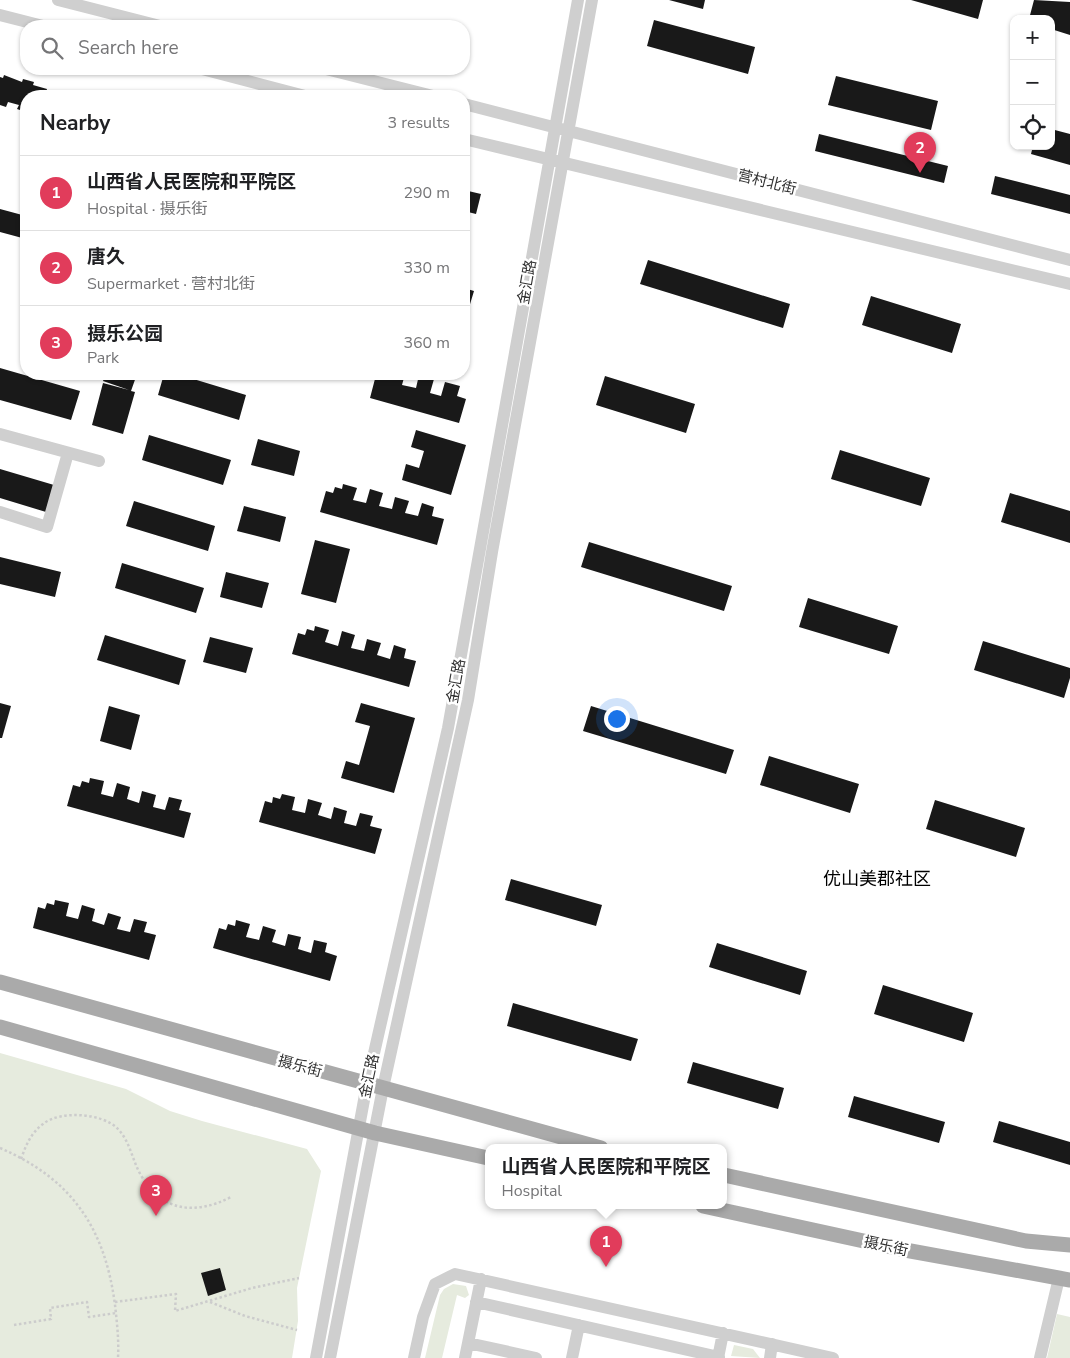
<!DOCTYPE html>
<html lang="en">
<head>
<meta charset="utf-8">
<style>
	:root { --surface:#fff; --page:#f2f2f2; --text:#202124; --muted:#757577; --line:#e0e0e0; --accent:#e13c5b }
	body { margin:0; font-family:"Nunito Sans","Noto Sans SC",sans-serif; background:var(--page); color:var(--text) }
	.controls { position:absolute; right:15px; top:15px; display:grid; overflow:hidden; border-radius:10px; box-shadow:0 1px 4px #0004 }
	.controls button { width:45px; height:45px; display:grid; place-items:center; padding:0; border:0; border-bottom:1px solid var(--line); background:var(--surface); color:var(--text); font:25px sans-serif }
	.you { position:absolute; left:616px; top:718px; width:18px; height:18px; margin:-12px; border:4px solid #fff; border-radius:50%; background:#1a73e8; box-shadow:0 0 0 8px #1a73e833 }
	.badge { display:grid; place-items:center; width:32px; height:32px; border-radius:50%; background:var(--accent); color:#fff; font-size:16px; font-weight:700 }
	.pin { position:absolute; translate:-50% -41px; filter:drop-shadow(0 1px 2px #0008) }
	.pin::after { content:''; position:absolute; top:26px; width:18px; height:15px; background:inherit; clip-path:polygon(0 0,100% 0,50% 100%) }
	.popup { position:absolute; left:485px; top:1144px; width:242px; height:65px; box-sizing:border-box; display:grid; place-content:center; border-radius:10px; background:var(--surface); filter:drop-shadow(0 1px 4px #0005); font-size:16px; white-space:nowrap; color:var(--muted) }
	.popup b { font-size:19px; color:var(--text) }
	.popup::after { content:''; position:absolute; left:50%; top:100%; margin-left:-10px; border:10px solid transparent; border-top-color:var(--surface) }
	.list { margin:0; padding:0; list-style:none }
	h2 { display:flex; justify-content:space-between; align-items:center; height:65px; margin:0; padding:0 20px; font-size:21px }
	h2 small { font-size:16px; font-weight:400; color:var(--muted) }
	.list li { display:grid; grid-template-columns:32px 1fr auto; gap:15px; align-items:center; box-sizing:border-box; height:75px; padding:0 20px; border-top:1px solid var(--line) }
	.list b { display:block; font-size:19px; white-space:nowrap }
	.list p { margin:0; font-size:16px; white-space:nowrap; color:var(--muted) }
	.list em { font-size:16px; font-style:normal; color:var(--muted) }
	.icon { flex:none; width:28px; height:28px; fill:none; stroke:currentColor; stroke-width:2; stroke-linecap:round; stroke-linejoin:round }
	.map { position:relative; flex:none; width:1070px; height:1358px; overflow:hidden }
	.search { position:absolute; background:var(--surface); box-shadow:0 1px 4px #0004; left:20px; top:20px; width:450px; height:55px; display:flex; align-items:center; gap:12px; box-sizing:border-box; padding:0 18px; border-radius:20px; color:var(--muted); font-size:19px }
	.panel { position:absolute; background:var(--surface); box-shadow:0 1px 4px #0004; left:20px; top:90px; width:450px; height:290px; border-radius:20px }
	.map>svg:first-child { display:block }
	.green { fill:#e6ebde }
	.building { fill:#191919 }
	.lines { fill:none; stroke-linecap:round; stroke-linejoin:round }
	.path { stroke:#ccc; stroke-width:2.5; stroke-dasharray:2.5 2.5; stroke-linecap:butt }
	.minor { stroke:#cfcfcf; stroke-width:12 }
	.major { stroke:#aaa; stroke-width:15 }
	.labels { text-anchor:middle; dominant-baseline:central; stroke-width:5; stroke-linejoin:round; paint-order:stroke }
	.street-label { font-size:15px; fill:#323232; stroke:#fff }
	.quarter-label { font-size:18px; fill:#000; stroke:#fff }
</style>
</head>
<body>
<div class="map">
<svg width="1070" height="1358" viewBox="0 0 1070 1358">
	<rect width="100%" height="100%" fill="#fff"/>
	<path class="green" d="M0,1053l126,36 44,22 32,10 105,28 14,22 -24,117 1,33 -6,37h-292z
		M453,1284l13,2 3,9 -4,3 -8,-3 -15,63h-17l15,-63 4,-6z
		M1057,1314l13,3v41h-23z
		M734,1345l19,4 7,9 -29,-2z"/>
	<path class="building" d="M669,0h36l-2,9z
		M911,0h72l-5,19z
		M1034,0l36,2v33l-19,-6v-10h-22z
		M654,20l101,27 -7,27 -101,-28z
		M4,75l18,7 1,-3 11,3 -1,3 14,4 -2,7h-19v16l-9,-3 2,-4 -11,-3 -2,5 -6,-2v-28l3,1z
		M836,76l102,25 -7,29 -103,-25z
		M1051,129l19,5v31l-39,-11 2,-8h18z
		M819,134l129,32 -4,17 -129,-32z
		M995,176l75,19v19l-79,-20z
		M464,190l17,4 -5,20 -12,-3z
		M0,209l26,7v23l-26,-7z
		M648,260l142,44 -7,24 -143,-44z
		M464,288l10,3 -10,33z
		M871,296l90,28 -9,29 -90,-28z
		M0,368l80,23 -9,29 -71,-20z
		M106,374h31l-6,17 4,1 -12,42 -31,-9 11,-42 26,7 -26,-9z
		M164,374h13l69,21 -7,25 -81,-25z
		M383,374h22l-3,11 14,3 3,-13 15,4 -4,14 11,3 4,-14 15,4 -3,10 9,3 -7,24 -89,-25 6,-23 6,1z
		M605,376l90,28 -9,29 -90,-28z
		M416,430l50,15 -15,50 -49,-15 4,-16 13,4 5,-17 -13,-4z
		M149,435l82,25 -8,25 -81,-25z
		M258,439l42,12 -6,25 -43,-11z
		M840,450l90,28 -9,28 -90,-27z
		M0,469l54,16 -8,27 -46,-14z
		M343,484l14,4 -4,12 13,3 4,-14 13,4 -4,13 13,3 3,-12 14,4 -4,12 13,3 4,-13 12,4 -2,9 12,3 -7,26 -117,-33 6,-21 7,2 2,-6 7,2z
		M1010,493l60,18v32l-69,-21z
		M134,501l81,25 -7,25 -82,-25z
		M244,506l42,11 -6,25 -43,-11z
		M315,540l35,9 -14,54 -35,-9z
		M589,542l143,44 -8,25 -143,-44z
		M0,557l61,15 -6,25 -55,-13z
		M122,563l82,25 -8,25 -81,-25z
		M226,572l43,11 -7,25 -42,-11z
		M808,598l90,28 -9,28 -90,-27z
		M315,626l14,4 -4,12 13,4 4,-15 13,4 -4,13 13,3 3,-12 14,4 -4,12 13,4 4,-14 12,4 -2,9 12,3 -7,26 -117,-33 6,-21 7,2 2,-6 7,2z
		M105,635l81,25 -7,25 -82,-25z
		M210,637l43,11 -7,25 -43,-11z
		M983,641l87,27v10l-6,20 -90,-28z
		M0,703l11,3 -9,32h-2z
		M361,703l54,15 -21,75 -53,-15 5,-17 13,4 11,-39 -15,-4z
		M109,706l31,9 -9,35 -31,-9z
		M591,706l143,44 -8,24 -143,-43z
		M769,756l90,28 -9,29 -90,-28z
		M90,778l14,3 -3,13 12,3 4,-14 13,4 -3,12 12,4 3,-12 14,4 -3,12 12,3 4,-13 13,3 -3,10 12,3 -7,25 -117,-32 6,-21 7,2 2,-6 7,2z
		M282,794l13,3 -3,13 13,3 3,-14 14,4 -4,12 13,4 3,-12 13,4 -3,12 12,3 4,-13 13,3 -3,10 12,3 -7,25 -116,-32 6,-21 7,2 1,-6 7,2z
		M935,800l90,28 -9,29 -90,-28z
		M511,879l91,26 -6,21 -91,-26z
		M55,900l14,3 -3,13 12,3 4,-14 13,4 -3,12 12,4 4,-12 13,4 -4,12 13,3 4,-13 13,3 -3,10 12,3 -7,25 -116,-32 5,-21 7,2 2,-6 7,2z
		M236,920l14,4 -4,13 13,3 4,-14 13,4 -4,12 13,4 3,-12 13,3 -3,12 13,4 3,-13 13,3 -2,9 12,4 -7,25 -117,-33 6,-20 7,2 2,-6 7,2z
		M717,943l90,28 -7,24 -91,-28z
		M883,985l90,28 -9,29 -90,-28z
		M513,1003l125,36 -7,22 -124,-35z
		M693,1062l91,26 -6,21 -91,-26z
		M854,1096l91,26 -6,21 -91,-26z
		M999,1121l71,21v23l-77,-23z
		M220,1268l6,22 -18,6 -7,-23z"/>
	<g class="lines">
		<path class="path" d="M0,1148c72,31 105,80 115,157 2,18 4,35 3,53
			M21,1159c5,-14 10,-26 22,-35 17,-14 60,-11 75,5 13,14 14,32 24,48 21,35 54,38 89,20
			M115,1302l61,-8 -1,17 77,-23 47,-10
			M210,1302l35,14 52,14
			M14,1325l37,-6 -1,-11 37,-6 2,15 27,-4"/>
		<path class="minor" d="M58,0l102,26
			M0,15l43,11
			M202,69l103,27
			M326,69l107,27
			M464,104l606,156
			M464,139l606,145
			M0,434l99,27
			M0,512l47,15 21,-74
			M476,1302l243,55
			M468,1343l68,15
			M316,1358l51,-274 81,-356 130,-728
			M330,1358l53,-270 85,-388 24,-148 100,-552
			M414,1358l9,-41 12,-33 20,-10 378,84
			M465,1358l16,-79
			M572,1358l7,-33
			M718,1358l5,-25
			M770,1358l2,-14
			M1040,1358l19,-80"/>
		<path class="major" d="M0,982l601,166
			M0,1027l375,106 113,25
			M724,1175l302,66 44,4
			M703,1206l202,44 165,30"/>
	</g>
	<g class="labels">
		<g class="street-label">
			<text transform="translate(767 182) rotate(14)">营村北街</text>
			<text transform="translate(527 282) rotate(-80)">金汇路</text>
			<text transform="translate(456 681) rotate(-80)">金汇路</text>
			<text transform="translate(300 1066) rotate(15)">摄乐街</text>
			<text transform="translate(369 1076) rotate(-78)">金汇路</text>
			<text transform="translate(886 1246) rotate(12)">摄乐街</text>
		</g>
		<g class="quarter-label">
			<text x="877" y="879">优山美郡社区</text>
		</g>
	</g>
</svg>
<div class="controls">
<button>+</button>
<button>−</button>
<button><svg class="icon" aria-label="locate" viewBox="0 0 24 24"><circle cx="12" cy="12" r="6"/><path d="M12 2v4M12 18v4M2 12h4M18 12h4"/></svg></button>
</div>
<div class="you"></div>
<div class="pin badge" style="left:606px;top:1267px">1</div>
<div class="popup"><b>山西省人民医院和平院区</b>Hospital</div>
<div class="pin badge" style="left:920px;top:173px">2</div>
<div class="pin badge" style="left:156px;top:1216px">3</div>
<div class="search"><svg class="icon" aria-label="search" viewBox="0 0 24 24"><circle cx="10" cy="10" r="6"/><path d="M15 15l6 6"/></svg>Search here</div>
<section class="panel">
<h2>Nearby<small>3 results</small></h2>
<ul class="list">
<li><span class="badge">1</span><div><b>山西省人民医院和平院区</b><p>Hospital · 摄乐街</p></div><em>290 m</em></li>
<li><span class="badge">2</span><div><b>唐久</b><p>Supermarket · 营村北街</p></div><em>330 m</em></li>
<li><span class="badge">3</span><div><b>摄乐公园</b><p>Park</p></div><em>360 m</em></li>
</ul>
</section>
</div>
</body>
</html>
